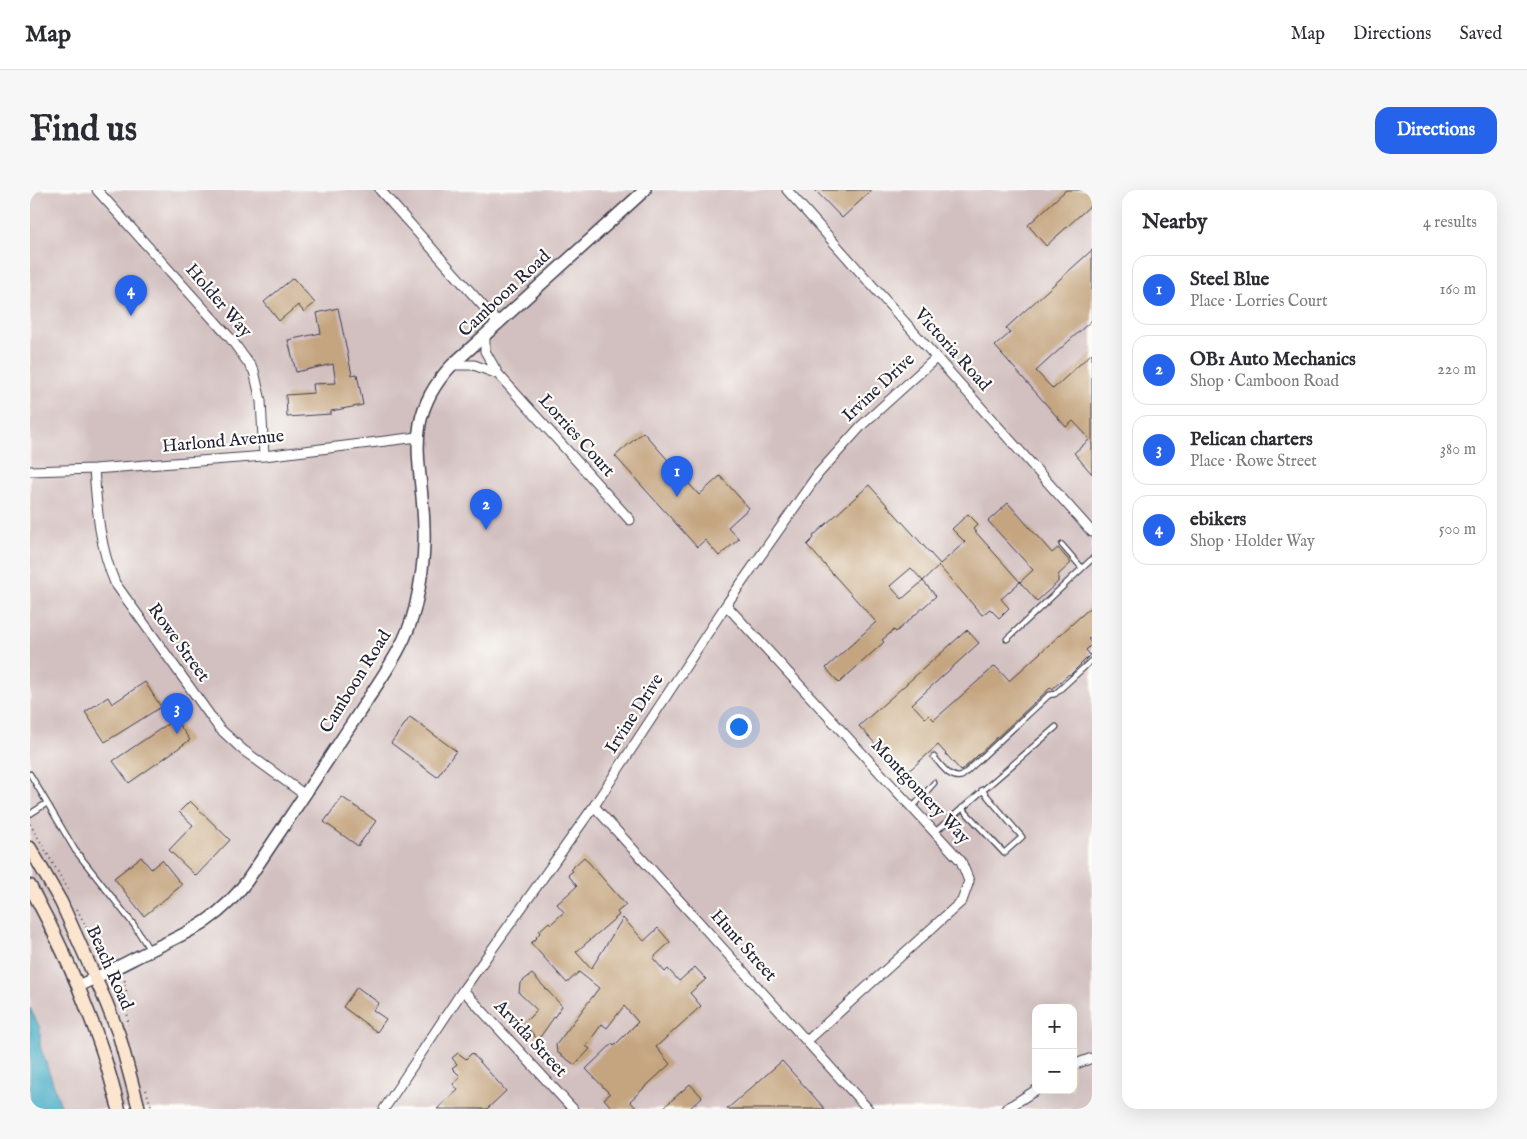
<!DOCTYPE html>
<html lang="en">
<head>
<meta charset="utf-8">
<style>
	:root { --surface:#fff; --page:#f7f7f7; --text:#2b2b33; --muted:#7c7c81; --line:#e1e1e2; --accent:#2563eb }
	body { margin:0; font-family:"IM FELL English",serif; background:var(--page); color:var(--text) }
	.controls { position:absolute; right:15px; bottom:15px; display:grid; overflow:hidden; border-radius:10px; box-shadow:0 5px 20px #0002 }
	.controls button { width:45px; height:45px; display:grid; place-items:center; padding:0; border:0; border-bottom:1px solid var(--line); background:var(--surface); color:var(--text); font:25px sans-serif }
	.you { position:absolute; left:708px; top:536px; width:18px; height:18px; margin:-12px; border:4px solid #fff; border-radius:50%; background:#1a73e8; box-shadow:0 0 0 8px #1a73e833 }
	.badge { display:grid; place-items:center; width:32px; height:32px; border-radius:50%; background:var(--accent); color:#fff; font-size:16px; font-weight:700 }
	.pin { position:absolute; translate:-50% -41px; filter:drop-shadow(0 1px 2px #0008) }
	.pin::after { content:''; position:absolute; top:26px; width:18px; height:15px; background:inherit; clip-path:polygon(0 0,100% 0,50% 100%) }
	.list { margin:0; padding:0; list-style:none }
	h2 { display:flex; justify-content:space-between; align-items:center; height:65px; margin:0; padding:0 20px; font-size:21px }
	h2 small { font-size:16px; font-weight:400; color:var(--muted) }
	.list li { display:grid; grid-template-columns:32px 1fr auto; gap:15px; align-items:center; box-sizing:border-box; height:70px; margin:0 10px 10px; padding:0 10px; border:1px solid var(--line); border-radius:15px }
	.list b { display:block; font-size:19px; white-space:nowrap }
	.list p { margin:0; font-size:16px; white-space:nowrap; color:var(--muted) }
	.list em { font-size:16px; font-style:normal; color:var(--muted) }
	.map { position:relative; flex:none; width:1062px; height:919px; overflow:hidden; border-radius:15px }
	header { display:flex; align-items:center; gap:30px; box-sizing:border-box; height:70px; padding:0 25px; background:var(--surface); border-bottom:1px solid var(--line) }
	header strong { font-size:24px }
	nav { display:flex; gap:28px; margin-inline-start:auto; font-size:18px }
	.intro { display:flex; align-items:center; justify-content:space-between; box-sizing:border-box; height:120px; padding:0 30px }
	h1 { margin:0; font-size:35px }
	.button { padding:12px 22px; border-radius:15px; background:var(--accent); color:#fff; font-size:18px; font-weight:700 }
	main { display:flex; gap:30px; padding:0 30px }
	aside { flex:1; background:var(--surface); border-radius:15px; box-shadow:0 5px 20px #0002 }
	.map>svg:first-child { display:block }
	.industrial { fill:#d2bfc0; fill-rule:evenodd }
	.water { fill:#48adc7; stroke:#356881 }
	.building { fill:#c4a580; fill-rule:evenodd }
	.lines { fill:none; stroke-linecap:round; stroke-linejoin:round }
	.service-casing { stroke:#403e4e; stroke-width:7 }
	.minor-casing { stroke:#403e4e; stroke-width:11 }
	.tertiary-casing { stroke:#403e4e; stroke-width:14 }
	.secondary-casing { stroke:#403e4e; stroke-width:15 }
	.path { stroke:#403e4e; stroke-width:2; stroke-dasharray:1 4; stroke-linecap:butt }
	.service { stroke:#fff; stroke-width:4.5 }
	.minor { stroke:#fff; stroke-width:9 }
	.tertiary { stroke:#fff; stroke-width:11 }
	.secondary { stroke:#fce5cf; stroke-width:12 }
	.labels { text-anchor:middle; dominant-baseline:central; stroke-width:4.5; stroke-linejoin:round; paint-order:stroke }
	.street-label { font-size:18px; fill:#22223b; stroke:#fdfcf7 }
</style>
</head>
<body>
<header>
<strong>Map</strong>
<nav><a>Map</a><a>Directions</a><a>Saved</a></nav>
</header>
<div class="intro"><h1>Find us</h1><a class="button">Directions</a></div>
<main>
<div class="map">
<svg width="1062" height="919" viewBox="0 0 1062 919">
	<rect width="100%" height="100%" fill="#fdfcf7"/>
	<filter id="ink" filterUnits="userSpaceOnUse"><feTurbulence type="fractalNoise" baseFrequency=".02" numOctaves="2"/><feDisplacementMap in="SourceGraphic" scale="10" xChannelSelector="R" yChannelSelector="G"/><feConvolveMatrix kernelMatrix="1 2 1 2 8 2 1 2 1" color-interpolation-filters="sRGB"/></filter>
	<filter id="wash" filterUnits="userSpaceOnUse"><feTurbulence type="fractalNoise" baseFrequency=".0096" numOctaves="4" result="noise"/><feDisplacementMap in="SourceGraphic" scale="20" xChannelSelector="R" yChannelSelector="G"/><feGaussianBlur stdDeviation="1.12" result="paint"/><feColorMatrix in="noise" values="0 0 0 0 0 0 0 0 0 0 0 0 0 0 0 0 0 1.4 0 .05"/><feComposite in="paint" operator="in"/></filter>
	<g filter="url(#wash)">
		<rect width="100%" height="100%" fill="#e7e0ba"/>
		<path class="industrial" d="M0,0h1062v919h-1062zM1006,818h37v82h-37z"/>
		<path class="water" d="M0,818l10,20v18l22,63h-32z"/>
		<g id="blocks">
			<path class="building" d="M785,0h57l-30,28z
				M1036,0h26v14l-46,42 -18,-21z
				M1062,60v70l-56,51 17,18 39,-36v121l-18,-21 16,-14 -17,-18 -7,6 -71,-81 15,-13 -4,-5z
				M263,88l22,25 -11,9 -6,-7 -19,16 -15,-19z
				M308,118l14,67 5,-1 6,31 -32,6v3l-44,3 -1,-22 28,-2 -1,-9 23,-1 -3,-19 -37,8 -8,-32 33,-7 -4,-20z
				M613,242l56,63 21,-19 29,32 -21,19 11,12 -20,17 -14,-16 -8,7 -82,-91z
				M839,295l71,79 25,-22 -13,-13 16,-15 10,10 -5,5 47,53 -19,17 8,9 -10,10 -9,-9 -8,6 -43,-49 -16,15 13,15 -40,36 -2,-2 -12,10 2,2 -45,41 -13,-15 50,-46 -69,-77 7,-7 -1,-2zM881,378l12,13 -21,18 -12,-13z
				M978,313l44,50 6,-5 13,15 -13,12v7l-21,19 -17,-19 13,-12 -45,-49z
				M1062,416v30l-4,3 4,5 -6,6 4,5 -20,20 -1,-1 -17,15 -1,-2 -90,84 -23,-26 -34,30 -45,-49 108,-96 12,13 -67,61 13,14 4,-3 5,5 61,-54 14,15z
				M115,492l16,25 -56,35 -20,-30 23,-15 4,7z
				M380,527l46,34 -19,26 -46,-34z
				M145,529l15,21 -61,43 -16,-22z
				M312,607l34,24 -18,25 -34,-24z
				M160,611l40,39 -34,36 -27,-26 24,-25 -14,-13z
				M111,667l10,12 11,-9 20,25 -38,31 -30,-38z
				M554,667l42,48 -9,7 2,3 -43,37 15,17 32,-51 21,23 14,-13 12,14 -17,16 12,14 3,-3 11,12 16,-14 11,12 -16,14 11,13 -45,41 14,17 -40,37 7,8h-24l-9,-10 6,-5 -24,-25 26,-25 2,2 24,-24 -14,-16 -17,22 -5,-4 -16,22 4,3 -15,16 -18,-13 -1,-7 43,-57 -20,-16 -12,11 -36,-40 6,-5 -1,-1 4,-4 -1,-2 10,-9 2,2 13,-12 -7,-8 20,-18 -9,-11 5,-4 -2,-2z
				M502,784l30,32 -24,34 -14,-17 13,-13 -18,-17 1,-10z
				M327,797l22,16 -6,7 13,9 -9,13 -34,-25z
				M428,863l8,6 6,-6 34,38 -19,18h-50l21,-19 -5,-6 8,-7 -9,-9 5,-4 -5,-6z
				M752,871l43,48h-98z
				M660,894l12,13 -13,12h-27z"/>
		</g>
	</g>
	<g filter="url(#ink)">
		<use href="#blocks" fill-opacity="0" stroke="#403e4e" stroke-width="1"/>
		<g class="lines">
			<g class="service-casing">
				<path id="service" d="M1032,355l20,23
					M977,449l85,-80
					M904,567c7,8 16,23 28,19l87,-81 6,-1 37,-34
					M0,584l45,76 59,75 15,24
					M882,618l22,-25
					M932,618l42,45 18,-16 -40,-47
					M0,624l17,-11
					M905,642l121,-105"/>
			</g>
			<g class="minor-casing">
				<path id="minor" d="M67,0l134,149 23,32 7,30 3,55
					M350,0l119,134
					M757,0l305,342
					M455,147v14l13,23 132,146
					M422,175h22l24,9
					M64,279c3,40 5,76 21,114l104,145 24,22 62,45
					M0,281l64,-2 170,-13 154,-19
					M696,415l235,256 8,20 -7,20 -155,140
					M564,616l274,303
					M433,800l110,119
					M1043,875l19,-7
					M354,919l79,-119 131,-184 132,-201 92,-131 44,-49 74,-67
					M976,919l30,-19"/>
			</g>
			<g class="tertiary-casing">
				<path id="tertiary" d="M48,796c25,-11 49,-24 73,-36 42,-20 68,-31 96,-69 38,-57 76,-113 113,-170 21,-33 46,-65 55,-103 6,-25 10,-53 9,-79 -1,-66 -24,-109 28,-164l193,-175"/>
			</g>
			<g class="secondary-casing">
				<path id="secondary" d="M0,658l31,54 45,100 13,33 20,74
					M0,696c28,52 52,105 71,161 7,20 12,41 18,62"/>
			</g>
			<path class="path" d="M0,634l40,69
				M47,719l17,34 15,16
				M92,786l4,7 2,42
				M116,900l6,19"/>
			<use href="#service" class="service"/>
			<use href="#minor" class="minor"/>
			<use href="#tertiary" class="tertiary"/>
			<use href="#secondary" class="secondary"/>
		</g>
	</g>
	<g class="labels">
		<g class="street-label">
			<text transform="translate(475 104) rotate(-43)">Camboon Road</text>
			<text transform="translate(188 111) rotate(49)">Holder Way</text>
			<text transform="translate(922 160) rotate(48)">Victoria Road</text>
			<text transform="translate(849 198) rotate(-43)">Irvine Drive</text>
			<text transform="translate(546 246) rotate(48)">Lorries Court</text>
			<text transform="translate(193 252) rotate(-5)">Harlond Avenue</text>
			<text transform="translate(148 453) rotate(54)">Rowe Street</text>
			<text transform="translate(326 492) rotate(-58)">Camboon Road</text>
			<text transform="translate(605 524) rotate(-57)">Irvine Drive</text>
			<text transform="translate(890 602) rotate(47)">Montgomery Way</text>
			<text transform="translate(713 756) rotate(48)">Hunt Street</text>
			<text transform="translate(79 778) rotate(66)">Beach Road</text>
			<text transform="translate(500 849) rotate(47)">Arvida Street</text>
		</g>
	</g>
</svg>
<div class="controls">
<button>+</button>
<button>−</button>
</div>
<div class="you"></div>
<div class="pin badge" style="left:647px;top:307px">1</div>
<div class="pin badge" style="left:456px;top:340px">2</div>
<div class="pin badge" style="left:147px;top:544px">3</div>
<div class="pin badge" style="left:101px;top:126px">4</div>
</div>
<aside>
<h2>Nearby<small>4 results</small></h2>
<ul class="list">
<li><span class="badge">1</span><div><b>Steel Blue</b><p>Place · Lorries Court</p></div><em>160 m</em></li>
<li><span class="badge">2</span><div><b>OB1 Auto Mechanics</b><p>Shop · Camboon Road</p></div><em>220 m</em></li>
<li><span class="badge">3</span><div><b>Pelican charters</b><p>Place · Rowe Street</p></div><em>380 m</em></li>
<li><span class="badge">4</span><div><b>ebikers</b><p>Shop · Holder Way</p></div><em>500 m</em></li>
</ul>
</aside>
</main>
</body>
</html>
